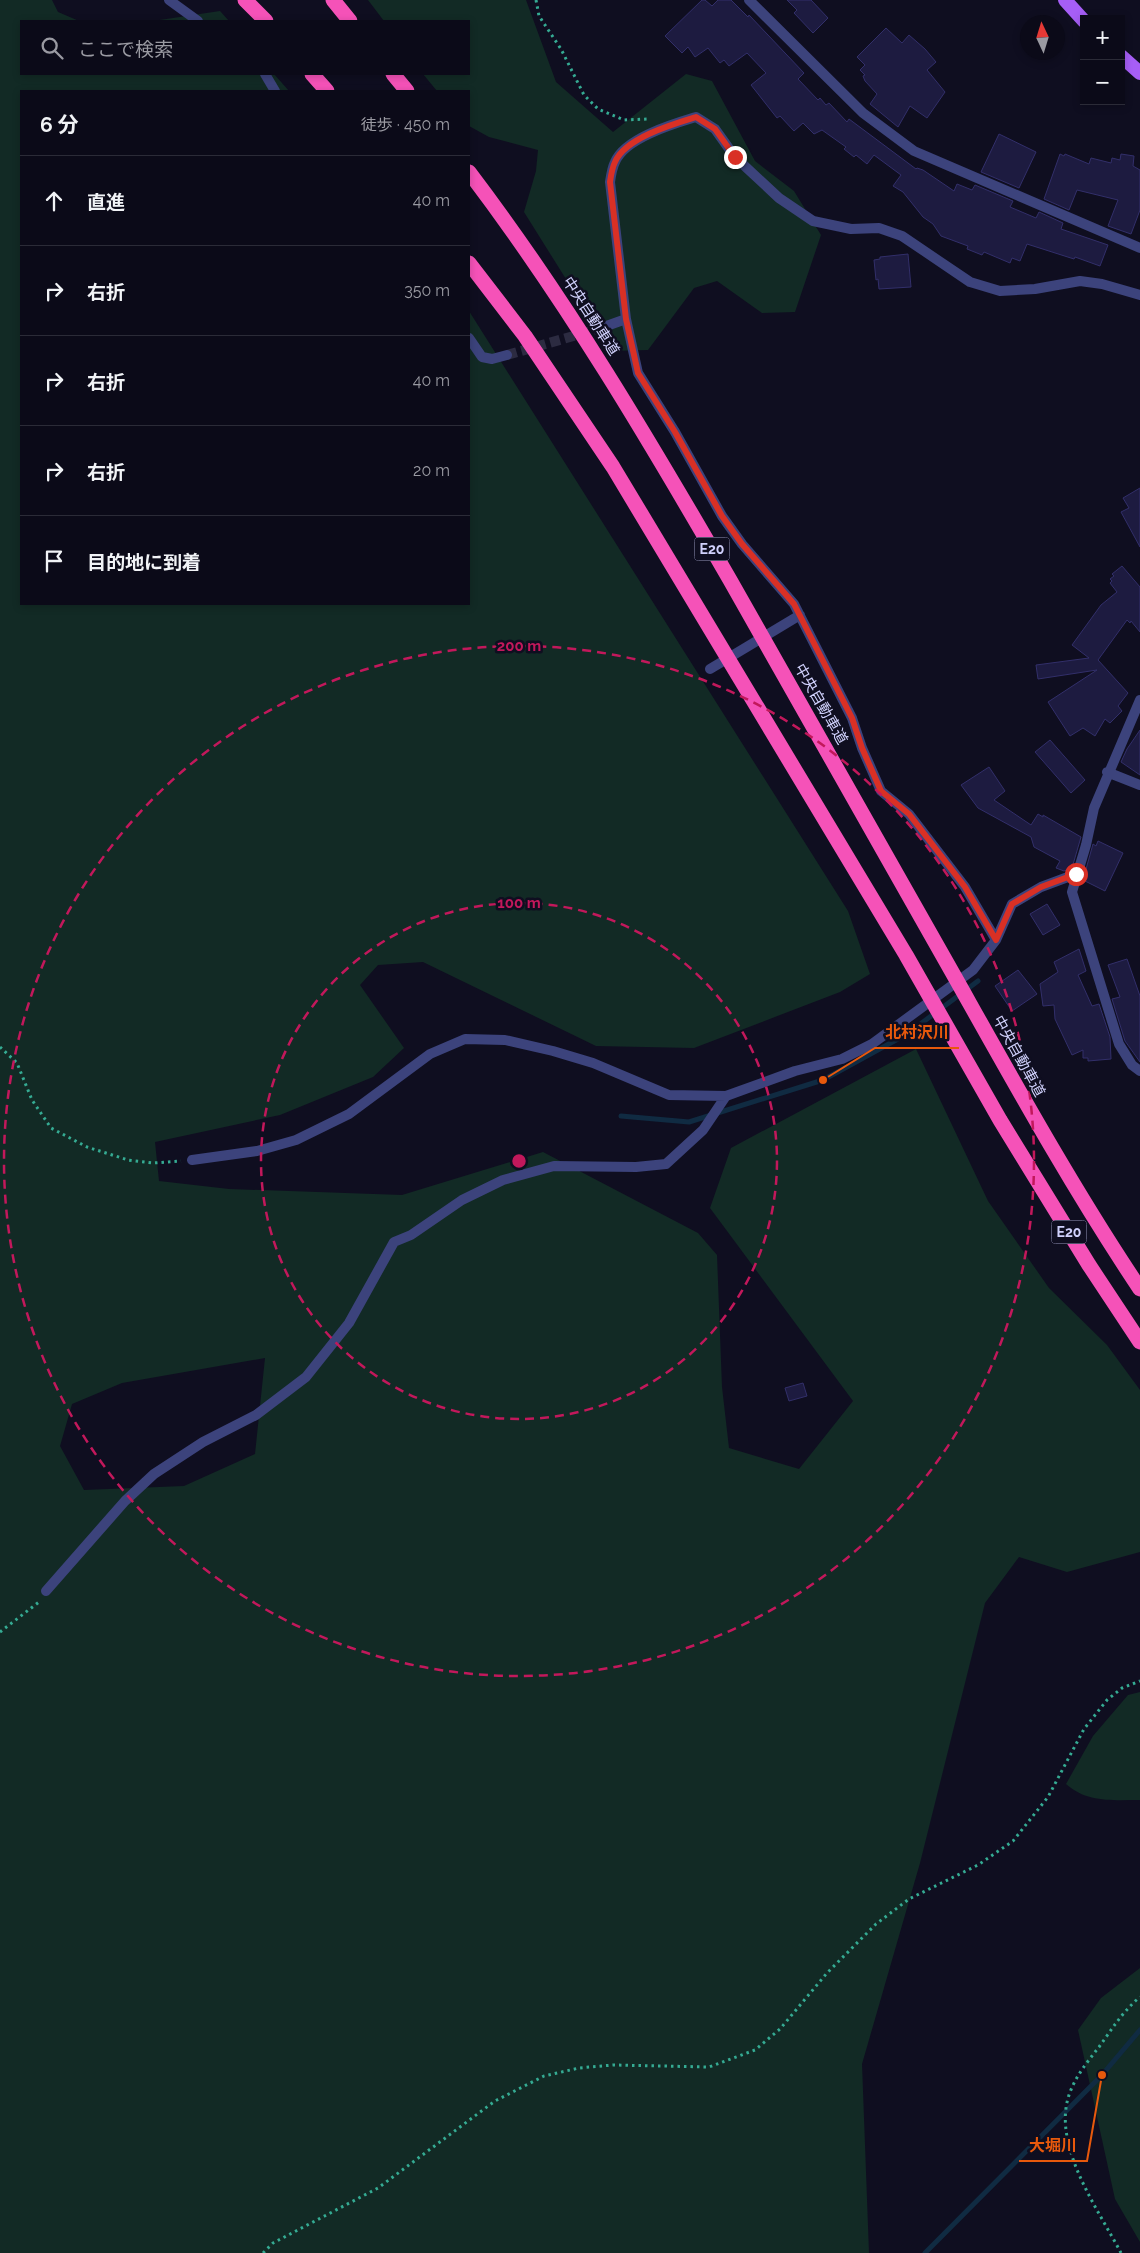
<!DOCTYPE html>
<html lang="ja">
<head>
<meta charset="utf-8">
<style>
	:root { --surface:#0b0a18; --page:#141321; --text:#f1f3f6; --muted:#9a9aa2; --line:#2b2b37 }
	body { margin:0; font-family:Raleway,"Noto Sans JP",sans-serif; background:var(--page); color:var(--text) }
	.controls { position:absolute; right:15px; top:15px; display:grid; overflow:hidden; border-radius:0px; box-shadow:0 2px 8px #0003 }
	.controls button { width:45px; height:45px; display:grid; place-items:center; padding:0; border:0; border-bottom:1px solid var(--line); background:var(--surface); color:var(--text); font:25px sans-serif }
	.compass { position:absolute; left:1020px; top:15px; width:45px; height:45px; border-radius:50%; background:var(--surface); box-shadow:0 2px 8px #0003; rotate:356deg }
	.stop { position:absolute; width:15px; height:15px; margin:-11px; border:4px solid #d93025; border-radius:50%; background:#fff }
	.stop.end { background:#d93025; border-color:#fff; box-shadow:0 1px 5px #0008 }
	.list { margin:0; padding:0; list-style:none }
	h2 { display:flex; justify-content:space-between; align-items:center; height:65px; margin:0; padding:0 20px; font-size:21px }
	h2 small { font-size:16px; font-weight:400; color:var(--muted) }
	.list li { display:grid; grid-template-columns:32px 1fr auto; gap:15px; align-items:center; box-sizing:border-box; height:90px; padding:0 20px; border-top:1px solid var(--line) }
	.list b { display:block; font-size:19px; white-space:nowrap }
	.list em { font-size:16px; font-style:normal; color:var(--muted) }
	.icon { flex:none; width:28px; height:28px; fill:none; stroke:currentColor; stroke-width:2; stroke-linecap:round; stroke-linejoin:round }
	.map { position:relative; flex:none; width:1140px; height:2253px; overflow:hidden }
	.search { position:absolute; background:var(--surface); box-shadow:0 2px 8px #0003; left:20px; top:20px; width:450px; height:55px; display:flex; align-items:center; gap:12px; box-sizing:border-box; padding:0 18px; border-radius:0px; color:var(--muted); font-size:19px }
	.panel { position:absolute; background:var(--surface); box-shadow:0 2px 8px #0003; left:20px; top:90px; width:450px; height:515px; border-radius:0px }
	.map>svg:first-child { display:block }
	.green { fill:#122a25; fill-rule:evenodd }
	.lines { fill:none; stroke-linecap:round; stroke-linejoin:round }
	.stream { stroke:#102b42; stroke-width:5 }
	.building { fill:#1d1b40; stroke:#322f6a }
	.minor-tunnel { stroke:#2c2b41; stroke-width:10; stroke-dasharray:10 5; stroke-linecap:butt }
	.path { stroke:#35ab93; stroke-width:3; stroke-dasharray:2.5 4; stroke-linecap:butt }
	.minor { stroke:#3c437c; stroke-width:10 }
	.tertiary { stroke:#3c437c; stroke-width:10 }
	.primary { stroke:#a65ef6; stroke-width:14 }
	.motorway { stroke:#f552b8; stroke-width:15 }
	.route { stroke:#d93025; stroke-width:6 }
	.ring { fill:none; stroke:#c2185b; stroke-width:2.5; stroke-dasharray:9 6 }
	.labels { text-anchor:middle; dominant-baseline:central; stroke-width:5; stroke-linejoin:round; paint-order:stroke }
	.shield { fill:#0f0e20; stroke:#9696ba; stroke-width:1 }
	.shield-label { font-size:14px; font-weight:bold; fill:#d0d1fc }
	.street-label { font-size:15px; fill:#d0d1fc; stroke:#0f0e20 }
	.centre { fill:#c2185b; stroke:#0f0e20; stroke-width:2.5 }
	.ring-label { font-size:15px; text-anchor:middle; font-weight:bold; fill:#c2185b; stroke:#0f0e20; stroke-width:5; stroke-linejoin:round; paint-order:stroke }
	.leader { fill:none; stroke:#e8590c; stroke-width:2 }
	.callout-dot { fill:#e8590c; stroke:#0f0e20; stroke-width:2 }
	.callout-label { font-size:16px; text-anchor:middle; font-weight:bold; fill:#e8590c; stroke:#0f0e20; stroke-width:5; stroke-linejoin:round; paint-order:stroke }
</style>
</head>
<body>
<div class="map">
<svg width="1140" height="2253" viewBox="0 0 1140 2253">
	<rect width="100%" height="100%" fill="#0f0e20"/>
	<path class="green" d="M0,0h52l6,12 21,9h-58v53h253l15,17h-268v513h448v-293l379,600 22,63 -30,18 -146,56 -98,-2 -173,-84 -45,3 -18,20 44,63 -31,29 -93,38 -125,27 4,39 70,8 173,6 141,-43 155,81 19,22 5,132 7,61 70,21 54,-68 -143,-193 21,-60 185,-99 72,152 61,87 58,57 33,45v162l-73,20 -48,-15 -34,46 -65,260 -58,201 7,189h-869zM265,1358l-10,96 -71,32 -100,4 -24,-44 12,-42 50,-21z
		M368,0h158l30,82 57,50 73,-58 26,7 43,80 39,30 27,44 -26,77 -33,1 -45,-32 -23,7 -46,62 -37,1 -87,-139 12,-41 2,-21 -49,-13 -20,-11v-35h-32l-14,-17h46v-53h-85z
		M220,11l9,10h-76z
		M1140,1692v108c-27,0 -53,3 -74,-16l27,-48 35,-41z
		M1140,1968v274l-25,-43 -37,-169 23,-32z"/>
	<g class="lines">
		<path class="stream" d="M621,1116l68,6 134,-42 84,-46 71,-53
			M925,2253l177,-178 38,-45"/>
	</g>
	<path class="building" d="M702,0h3l7,6 6,-6h13l17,17 1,-2 55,58 -6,6 20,21 2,-2 6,7 3,-2 18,19 2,-3 67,50 1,-1 6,2 31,21 3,-7 15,6 3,-5 38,16 -3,6 26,11 3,-6 24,11 -2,6 47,16 -8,21 -25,-9 -1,2 -47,-15 -7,17 -8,-3 -2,5 -26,-11 -2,3 -15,-6 1,-3 -27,-10 -8,-12 -10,-7 -20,-25 -10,-6 8,-11 -27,-20 -7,9 -11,-9 -2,2 -10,-8 2,-2 -24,-17 -8,4 -11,-11 -9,8 -14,-15 -3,2 -26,-33 15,-12 -19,-20 -18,13 -5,-6 -4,3 -12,-15 -13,9 -7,-10 -6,6 -17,-17z
		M787,0h24l17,18 -15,15 -19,-20 3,-3z
		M886,28l16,15 7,-8 16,14 11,13 -9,8 18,22 -18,26 -17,-12 -12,21 -28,-23 7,-10 -12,-13 -2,-5 2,-1 -5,-5 5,-5 -8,-8z
		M999,134l37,18 -17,36 -38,-16z
		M1060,154l4,2 1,-2 24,10 2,-6 20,5 1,-5 8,2 1,-6 13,2 -1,10 7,4v40l-9,24 -23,-8 10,-26 -41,-10 -8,20 -25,-11z
		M908,254l3,33 -32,2 -1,-10 -2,1 -2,-20 6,-1v-2z
		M1140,488v59l-19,-35 8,-4 -6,-10z
		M1122,566l18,21v45l-9,-11 -1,2 -3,-3 -29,40 30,33 -10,13 4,5 -12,12 -5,-4 -10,17 -12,-8 -13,8 -22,-34 49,-32 -59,9 -2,-14 53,-7 -17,-13 29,-40 16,-13 -7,-9 2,-2 -2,-2 4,-3 -2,-2z
		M1140,730v45l-19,-13 6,-13z
		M1050,740l35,40 -14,13 -36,-41z
		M989,767l16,24 -11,9 37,25 7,-11 5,3v-2l38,22 -9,31 -8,3 -8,-3 4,-7 -26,-14 -3,-10 -53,-29 -17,-23z
		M1098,841l25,12 -18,38 -22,-11 10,-36 3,2z
		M1047,904l13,21 -17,10 -13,-21z
		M1079,949l7,22 -8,4 14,31 7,-2 11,33 1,22 -23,2v-3h-5v-8l-11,5 -17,-36 -1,-14 -11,1 -3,-22 18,-12 -4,-10z
		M1127,959l13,37v66l-15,-21 -13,-42 8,-2 -12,-32z
		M1018,970l19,24 -25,17 -17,-25z
		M803,1383l4,13 -18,5 -4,-13z"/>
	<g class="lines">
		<path class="minor-tunnel" d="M507,355l91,-26"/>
		<path class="path" d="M536,0l3,16 22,33 23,46 14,14 26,11 24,-1
			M0,1047l17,16 15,37 19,28 36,19 41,13 25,3 28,-2
			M0,1632l39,-30
			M263,2253l10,-10 105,-55 117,-87 49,-25 35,-8 34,-3 96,2 46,-17 25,-21 47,-56 49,-49 33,-25 69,-34 35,-24 35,-44 36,-68 23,-29 15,-12 18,-7
			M1121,2253c-23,-44 -69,-107 -52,-158 6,-18 19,-34 30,-48 13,-18 24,-36 41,-50"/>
		<path class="minor" d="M169,0l29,21
			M265,74l10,17
			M598,329l28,-10
			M469,338l13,19 10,2 15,-4
			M710,669l90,-54
			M1140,700l-46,108 -8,37 -14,47 47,152 13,21 8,6
			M1107,772l33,13
			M996,940l-31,-53 -56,-73 -28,-23 -19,-43 -10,-30 -58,-114 -52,-60 -20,-28 -47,-84 -37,-59 -12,-54 -16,-137c1,-7 2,-14 5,-20 10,-24 58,-38 81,-45l19,12 20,28 44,41 34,23 38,8 28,-1 23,8 68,46 30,9 35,-2 45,-8 22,3 38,11
			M192,1160l65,-9 39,-11 53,-26 81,-60 35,-15 40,1 48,11 40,12 76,32 57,1 69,-25 47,-12 30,-15 101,-74 23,-30 16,-36 29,-17 35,-13
			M46,1591l79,-90 29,-27 49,-32 53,-27 50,-38 43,-54 45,-81 17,-7 51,-35 41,-20 51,-14 82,1 30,-3 37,-34 23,-34"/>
		<path class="tertiary" d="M749,0l114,113 51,38 226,97"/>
		<path class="primary" d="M1065,0l19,21
			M1121,56l19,17"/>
		<path class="motorway" d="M245,0l21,21
			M333,0l17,21
			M312,74l15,17
			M393,74l14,17
			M469,172c98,129 180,268 261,408 76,133 151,266 226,399 59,105 117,210 184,310
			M469,263l56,73 88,131 293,488 94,165 89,145 51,77"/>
	</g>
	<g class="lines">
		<path class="route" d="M735,157l-20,-28 -19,-12c-23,7 -71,21 -81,45 -3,6 -4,13 -5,20l16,137 12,54 37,59 47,84 20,28 52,60 58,114 10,30 19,43 28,23 56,73 31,53 16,-36 29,-17 35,-13"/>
	</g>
	<g class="ring">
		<circle cx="519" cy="1161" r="258"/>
		<circle cx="519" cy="1161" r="515"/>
	</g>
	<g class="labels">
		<g class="shield">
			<rect x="694.5" y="537.5" width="35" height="23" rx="4"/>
			<rect x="1051.5" y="1220.5" width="35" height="23" rx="4"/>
		</g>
		<g class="shield-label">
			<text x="712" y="549">E20</text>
			<text x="1069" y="1232">E20</text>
		</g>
		<g class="street-label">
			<text transform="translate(591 316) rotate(57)">中央自動車道</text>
			<text transform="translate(821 704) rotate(60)">中央自動車道</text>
			<text transform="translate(1019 1056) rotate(61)">中央自動車道</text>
		</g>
	</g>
	<circle cx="519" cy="1161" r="8" class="centre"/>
	<g class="ring-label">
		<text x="519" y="651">200 m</text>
		<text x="519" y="908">100 m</text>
	</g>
	<path class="leader" d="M823 1080L875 1048H959M1102 2075L1087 2161H1019"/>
	<g class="callout-dot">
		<circle cx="823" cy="1080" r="5"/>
		<circle cx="1102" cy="2075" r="5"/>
	</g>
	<g class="callout-label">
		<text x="917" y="1038">北村沢川</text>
		<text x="1053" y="2151">大堀川</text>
	</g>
</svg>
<div class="controls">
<button>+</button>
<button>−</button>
</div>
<svg class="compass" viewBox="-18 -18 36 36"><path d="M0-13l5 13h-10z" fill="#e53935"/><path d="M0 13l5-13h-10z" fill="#9a9aa2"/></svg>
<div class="stop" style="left:1076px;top:874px"></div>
<div class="stop end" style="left:735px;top:157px"></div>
<div class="search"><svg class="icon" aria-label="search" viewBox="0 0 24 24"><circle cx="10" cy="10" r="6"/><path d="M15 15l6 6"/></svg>ここで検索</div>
<section class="panel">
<h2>6 分<small>徒歩 · 450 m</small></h2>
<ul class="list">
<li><svg class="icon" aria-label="ahead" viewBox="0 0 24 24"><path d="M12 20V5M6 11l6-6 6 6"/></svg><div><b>直進</b></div><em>40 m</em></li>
<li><svg class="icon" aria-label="right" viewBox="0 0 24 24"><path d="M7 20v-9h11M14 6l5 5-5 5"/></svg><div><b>右折</b></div><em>350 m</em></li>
<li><svg class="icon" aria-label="right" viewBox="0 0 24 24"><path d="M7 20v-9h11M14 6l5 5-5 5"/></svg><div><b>右折</b></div><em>40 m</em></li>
<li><svg class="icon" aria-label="right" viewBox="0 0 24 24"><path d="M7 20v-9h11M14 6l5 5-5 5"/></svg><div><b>右折</b></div><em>20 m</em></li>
<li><svg class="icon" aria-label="arrive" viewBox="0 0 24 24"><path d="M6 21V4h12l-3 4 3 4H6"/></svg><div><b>目的地に到着</b></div></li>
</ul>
</section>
</div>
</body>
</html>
